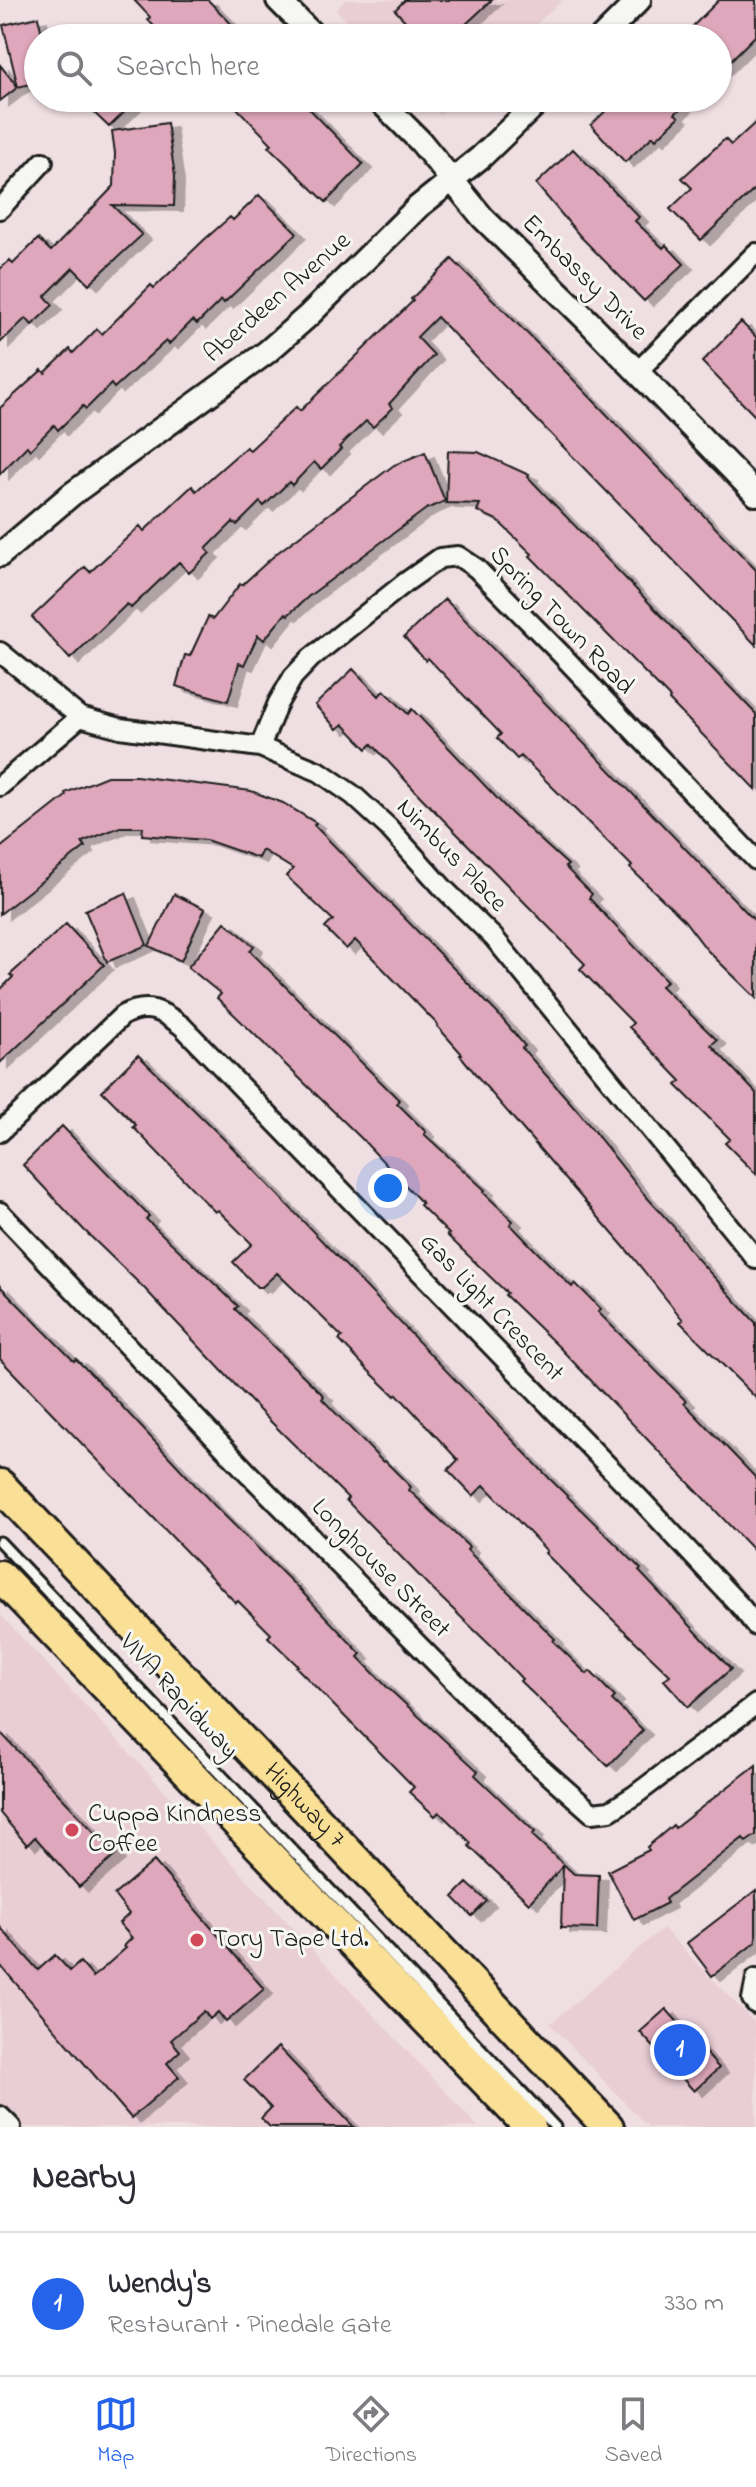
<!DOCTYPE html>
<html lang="en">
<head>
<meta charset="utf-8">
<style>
	:root { --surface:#fff; --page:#f2f2f3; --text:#2b2b33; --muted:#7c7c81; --line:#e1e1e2; --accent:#2563eb }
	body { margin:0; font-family:"Indie Flower",sans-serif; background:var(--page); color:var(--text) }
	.you { position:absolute; left:388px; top:1188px; width:28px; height:28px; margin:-20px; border:6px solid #fff; border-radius:50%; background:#1a73e8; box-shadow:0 0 0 12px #1a73e833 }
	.badge { display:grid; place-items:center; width:52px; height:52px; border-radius:50%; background:var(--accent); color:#fff; font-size:26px; font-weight:700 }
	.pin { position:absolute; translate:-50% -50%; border:4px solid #fff; box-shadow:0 2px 8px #0006 }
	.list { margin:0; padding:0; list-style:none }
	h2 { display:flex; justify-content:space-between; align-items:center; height:104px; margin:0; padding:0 32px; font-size:34px }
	h2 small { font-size:26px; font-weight:400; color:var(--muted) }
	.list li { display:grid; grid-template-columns:52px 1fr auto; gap:24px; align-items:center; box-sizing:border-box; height:144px; padding:0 32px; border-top:2px solid var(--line) }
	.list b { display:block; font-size:30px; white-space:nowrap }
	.list p { margin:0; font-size:26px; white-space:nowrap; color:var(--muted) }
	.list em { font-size:26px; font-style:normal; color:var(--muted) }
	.icon { flex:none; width:44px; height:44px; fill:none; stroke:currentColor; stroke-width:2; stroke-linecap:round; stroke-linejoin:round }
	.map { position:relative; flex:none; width:756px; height:2127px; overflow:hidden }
	.search { position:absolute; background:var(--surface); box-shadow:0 2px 6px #0004; left:24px; right:24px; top:24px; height:88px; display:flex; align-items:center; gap:20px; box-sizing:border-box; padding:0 28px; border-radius:44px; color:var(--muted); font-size:30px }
	.sheet { height:248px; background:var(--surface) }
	nav { display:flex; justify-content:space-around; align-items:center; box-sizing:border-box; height:112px; border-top:2px solid var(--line); background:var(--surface); font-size:22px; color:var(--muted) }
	nav a { display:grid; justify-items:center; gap:4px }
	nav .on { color:var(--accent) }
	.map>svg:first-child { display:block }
	.built { fill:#eaced6 }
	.building { fill:#dfa7bb; stroke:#1c1c1c; stroke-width:2; filter:url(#shadow) }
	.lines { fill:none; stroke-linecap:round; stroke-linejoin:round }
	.service-casing { stroke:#1c1c1c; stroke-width:15 }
	.minor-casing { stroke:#1c1c1c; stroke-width:24 }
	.tertiary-casing { stroke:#1c1c1c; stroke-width:28 }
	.primary-casing { stroke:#1c1c1c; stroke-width:36 }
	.service { stroke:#f6f6f2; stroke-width:9 }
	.minor { stroke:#f6f6f2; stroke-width:18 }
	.tertiary { stroke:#f6f6f2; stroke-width:22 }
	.primary { stroke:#fadf96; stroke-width:30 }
	.poi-dot { fill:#d1495b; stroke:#f6f6f2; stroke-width:3 }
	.labels { text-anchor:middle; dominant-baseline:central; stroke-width:6; stroke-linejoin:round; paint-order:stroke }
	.street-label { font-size:26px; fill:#1c1c1c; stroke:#f6f6f2 }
	.poi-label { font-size:26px; fill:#1c1c1c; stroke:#f6f6f2; text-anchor:start }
</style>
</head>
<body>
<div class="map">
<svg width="756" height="2127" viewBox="0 0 756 2127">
	<defs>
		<filter id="shadow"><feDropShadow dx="9" dy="5" stdDeviation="0" flood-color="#0004"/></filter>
	</defs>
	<rect width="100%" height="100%" fill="#efdee2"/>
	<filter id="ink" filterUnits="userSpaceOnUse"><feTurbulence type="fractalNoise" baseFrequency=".0125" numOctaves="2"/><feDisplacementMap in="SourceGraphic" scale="16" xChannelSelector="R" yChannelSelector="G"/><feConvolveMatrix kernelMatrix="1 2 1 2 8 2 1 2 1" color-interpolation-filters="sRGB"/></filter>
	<g filter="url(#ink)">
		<path class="built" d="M346,0h216l-40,38h-158l-28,-28z
			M423,98h36l-19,17z
			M0,1614l478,513h-478z
			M663,1928l93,96v103h-108l-98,-103z"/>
		<path class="building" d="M134,0h74l37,38h-80l-17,-18 2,-3z
			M405,0h87l-41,38h-30l-26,-28z
			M719,0h37v35l-38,38v-35h-37z
			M38,17l5,21h-5v44l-20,5 -15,-62z
			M0,65l18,22 -18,14z
			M95,98h44l-30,29 -22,-21z
			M227,98h72l64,66 -37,38 -57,-55 3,-3z
			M619,98h72l-16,16 4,3 -23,22 -3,-3 -28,26 -34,-37z
			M756,122v66l-55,52 -31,-31 22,-21 -10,-10 43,-39 6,6z
			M167,123l8,53 -1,30 -62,-1 30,30 -53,49 -16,-16 -28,28 8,9 -21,20 -6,-7 -26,25v-74l10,-9 3,4 25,-25 13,12 63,-65 1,-33 -3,-22z
			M573,149l66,68 -4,4 28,27 3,-3 18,19 -40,37 -64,-65 -44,-52z
			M259,195l38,38 -73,70 -3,-3 -24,24 -4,-4 -24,24 -3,-3 -52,47 -3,-4 -25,25 -3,-3 -25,24 -4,-5 -24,25 -3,-4 -27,28v-66l42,-38 3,3 25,-24 3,4 24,-24 5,5 49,-49 3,3 50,-48 26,-23 3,3z
			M452,259l116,115 188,196v75l-319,-328 -20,20 17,18 -45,49 4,4 -20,19 -7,-6 -27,26 2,2 -20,20 -7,-7 -22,23 -3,-3 -25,24 -4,-4 -23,23 -4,-3 -27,27 4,4 -21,20 -10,-11 -48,46 -4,-4 -57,55 -38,-42 53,-50 5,5 50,-46 4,5 48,-45 4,5 50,-44 4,3 46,-43 4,4 113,-110 -2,-2z
			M741,322l15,15v80l-54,-55z
			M448,451l30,1 51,23 -1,2 228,237v76l-87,-90 1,-2 -140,-142 2,-2 -35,-34 -20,-9 3,-7 -34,-1z
			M425,452l20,49 -19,8 -117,87 -21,19 -2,-2 -22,27 -6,-5 -14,30 -5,-2 -11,38 -52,-15 9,-31 5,1 18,-39 5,2 27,-35 2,1 35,-32 117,-88z
			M445,599l311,323v76l-49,-48 -23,-30 -54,-52 2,-2 -31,-31 -80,-79 -4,3 -20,-21 4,-4 -73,-76 -2,3 -22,-24z
			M353,669l26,27 5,-6 24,24 4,-5 99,104 57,52 -3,2 27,27 -3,4 78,83 -6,5 56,54 -6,5 45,48v81l-31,-31 5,-4 -54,-54 5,-4 -52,-54 4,-4 -53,-54 5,-5 -165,-168 -48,-52 -5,5 -24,-25 -6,5 -22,-24z
			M107,776h29l115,15 32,12 33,20 -2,2 185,190 26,31 -3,2 55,62 67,84 30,33 18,26 64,70v75l-76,-76 3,-2 -52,-65 -149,-173 -22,-27 2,-1 -25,-28 1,-1 -83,-85 -9,9 -21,-21 8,-8 -47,-44 7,-7 -31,-19 -4,8 -52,-18 -64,-5 1,-8h-23l-38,15 3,5 -85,67v-66l66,-52 -1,-3z
			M126,893l21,52 -40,17 -22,-52z
			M174,894l31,15 -24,52 -32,-15z
			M225,922l29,24 -4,5 149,149 -2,3 29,29 -2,2 61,56 -2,2 30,29 -3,3 29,30 33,33 3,-4 26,26 -3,3 88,89 -2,2 72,75v75l-197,-206 -54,-52 2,-2 -60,-58 2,-1 -29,-29 2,-2 -61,-65 -144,-140 4,-4 -33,-27z
			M66,924l38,41 -104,98v-73l13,-13 -3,-2z
			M138,1055l95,93 317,331 91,90 -2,2 92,98 -43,38 -24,-27 6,-5 -95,-92 -30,-30 2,-2 -63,-66 -11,11 -25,-26 10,-10 -61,-66 -2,2 -26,-25 -30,-31 3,-3 -34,-34 -31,-30 -15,14h-5l-24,-25 19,-18 -34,-34 -3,2 -82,-85 3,-2 -34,-34z
			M62,1126l87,90 -3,3 92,87 -3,3 89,87 -2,3 61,63 2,-1 26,26 -2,3 60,57 -2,3 88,89 -2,2 34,33 3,-3 25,26 -3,3 31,30 -35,36 -88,-85 2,-2 -29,-31 -60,-58 -87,-90 2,-2 -89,-88 -114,-121 -61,-59 -61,-65z
			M0,1286l74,75 2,-2 26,26 113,121 88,87 58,61 -3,3 29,30 91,84 -3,4 60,57 -3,3 42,39 25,1 -2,54 -36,-1 2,-62 -34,37 -60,-57 2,-3 -32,-31 -4,4 -26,-24 5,-5 -118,-120 2,-1 -30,-29 3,-3 -33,-33 -2,2 -236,-244z
			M0,1732l116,123 -37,32 -44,-50 -8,8 -27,-32z
			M756,1765v70l-10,7 -3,-4 -78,61 2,4 -33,17 -26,-49 41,-21 -2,-3 26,-22 2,3z
			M154,1861l110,128 -38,33 -8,-10 -8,7 -6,-8 -33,29 9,11 -13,12 12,14 -48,41 -131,-153v-38l38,43 17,-15 15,16 10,-9 13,15 33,-29 -2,-2 8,-8 -13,-15 10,-9 -15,-19z
			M467,1883l20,18 -15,15 -19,-19z
			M756,1890v52l-44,34 -25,-33z
			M666,2009l53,59 -25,23 -54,-59z
			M278,2047l76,80h-84l-9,-9 10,-10 -27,-28z"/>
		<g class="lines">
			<g class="service-casing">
				<path id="service" d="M0,1542l555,585"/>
			</g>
			<g class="minor-casing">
				<path id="minor" d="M0,209l43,-47
					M638,371l118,-118
					M0,652l80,65 40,11 140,19 60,25 33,23 35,32 56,62 50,49 262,321
					M260,747l18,-44 15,-26 18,-19 95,-76 34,-24 18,-2 18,12 84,85 196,207
					M0,786l80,-69
					M0,1132l123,-117c25,-12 38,-5 59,11l459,474 100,107 15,19
					M0,1212l248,261 282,285 62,55 18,-2 25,-16 121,-91
					M756,1979l-4,20 4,5
					M0,2116l11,11"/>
			</g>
			<g class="tertiary-casing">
				<path id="tertiary" d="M278,0l38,38
					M601,38l38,-38
					M377,98l43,43 63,77 105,103 168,173
					M0,555l72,-61 195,-142 41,-36 110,-109 63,-50 61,-59"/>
			</g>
			<g class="primary-casing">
				<g id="primary">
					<path id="s1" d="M0,1485l608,642"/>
					<path d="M0,1576l530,551"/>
				</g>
			</g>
			<use href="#service" class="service"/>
			<use href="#minor" class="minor"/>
			<use href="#tertiary" class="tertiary"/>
			<use href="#primary" class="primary"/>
		</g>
	</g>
	<g class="poi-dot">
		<circle cx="72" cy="1830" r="8"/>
		<circle cx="197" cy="1940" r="8"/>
	</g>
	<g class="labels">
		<g class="street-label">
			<text transform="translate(584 278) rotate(45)">Embassy Drive</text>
			<text transform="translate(278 298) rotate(-41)">Aberdeen Avenue</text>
			<text transform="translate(561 621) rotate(46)">Spring Town Road</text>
			<text transform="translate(451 856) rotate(46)">Nimbus Place</text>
			<text transform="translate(491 1308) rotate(46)">Gas Light Crescent</text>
			<text transform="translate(380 1569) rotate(45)">Longhouse Street</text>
			<text transform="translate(178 1697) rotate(47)">VIVA Rapidway</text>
			<text stroke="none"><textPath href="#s1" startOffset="442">Highway 7</textPath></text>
		</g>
		<g class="poi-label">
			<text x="88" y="1815">Cuppa Kindness<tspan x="88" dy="30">Coffee</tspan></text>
			<text x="213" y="1940">Tory Tape Ltd.</text>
		</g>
	</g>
</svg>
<div class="you"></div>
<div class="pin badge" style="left:680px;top:2050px">1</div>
<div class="search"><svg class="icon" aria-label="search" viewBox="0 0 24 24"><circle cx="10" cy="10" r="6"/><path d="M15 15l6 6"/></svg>Search here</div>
</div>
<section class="sheet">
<h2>Nearby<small></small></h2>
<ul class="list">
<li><span class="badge">1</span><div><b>Wendy's</b><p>Restaurant · Pinedale Gate</p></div><em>330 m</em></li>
</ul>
</section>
<nav>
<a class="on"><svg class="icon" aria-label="map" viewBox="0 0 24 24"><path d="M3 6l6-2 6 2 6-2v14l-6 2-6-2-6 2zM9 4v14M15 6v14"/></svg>Map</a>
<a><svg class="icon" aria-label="directions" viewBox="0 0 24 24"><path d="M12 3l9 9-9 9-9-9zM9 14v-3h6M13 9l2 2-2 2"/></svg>Directions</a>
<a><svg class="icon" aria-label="saved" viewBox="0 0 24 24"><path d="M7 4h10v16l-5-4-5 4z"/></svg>Saved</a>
</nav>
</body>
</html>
